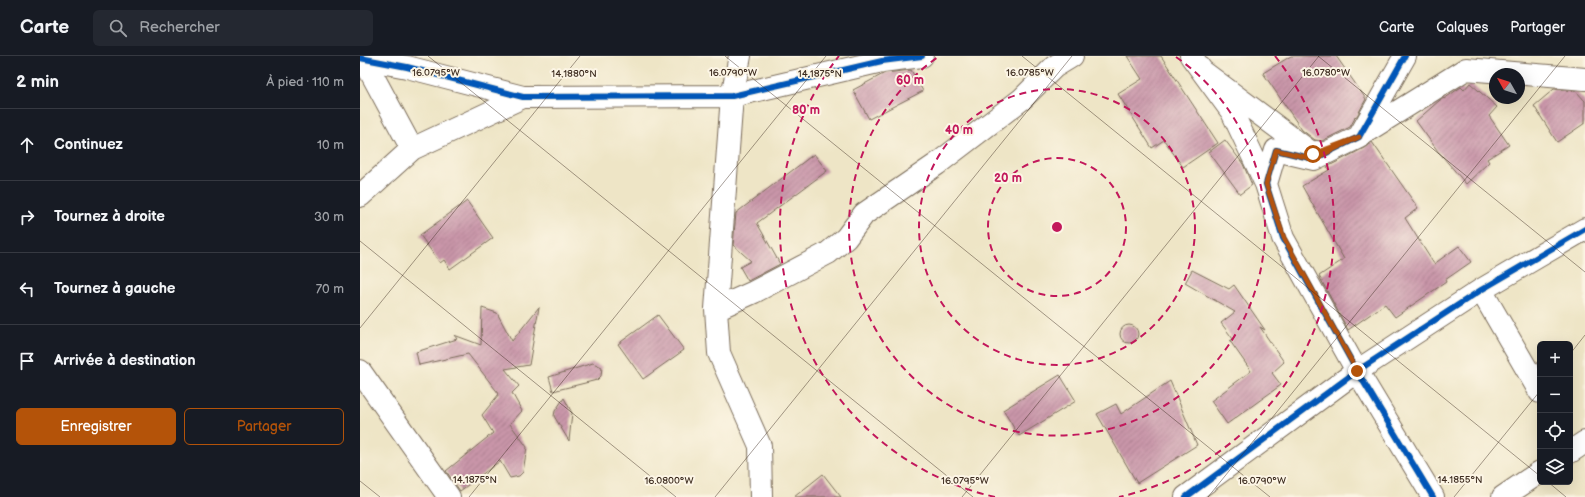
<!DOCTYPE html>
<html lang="fr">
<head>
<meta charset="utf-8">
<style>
	:root { --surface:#171b24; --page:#242831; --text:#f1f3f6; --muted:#9ea1a6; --line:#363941; --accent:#b45309 }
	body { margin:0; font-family:"Balsamiq Sans",sans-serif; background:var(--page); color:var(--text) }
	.controls { position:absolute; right:12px; bottom:12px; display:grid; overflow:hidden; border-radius:6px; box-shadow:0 4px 16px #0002 }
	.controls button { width:36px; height:36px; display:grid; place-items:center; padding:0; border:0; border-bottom:1px solid var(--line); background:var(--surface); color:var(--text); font:20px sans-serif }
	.compass { position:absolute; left:1129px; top:12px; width:36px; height:36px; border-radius:50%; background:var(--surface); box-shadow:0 4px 16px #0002; rotate:309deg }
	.stop { position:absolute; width:12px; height:12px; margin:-9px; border:3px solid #b45309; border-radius:50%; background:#fff }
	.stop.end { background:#b45309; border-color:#fff; box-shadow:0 1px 4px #0008 }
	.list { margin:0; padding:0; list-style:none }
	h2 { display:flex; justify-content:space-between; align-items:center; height:52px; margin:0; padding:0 16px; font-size:17px }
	h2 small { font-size:13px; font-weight:400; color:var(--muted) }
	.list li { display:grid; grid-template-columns:26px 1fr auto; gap:12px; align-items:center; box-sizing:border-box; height:72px; padding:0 16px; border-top:1px solid var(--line) }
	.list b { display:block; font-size:15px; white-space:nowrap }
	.list em { font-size:13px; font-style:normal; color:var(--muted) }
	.actions { display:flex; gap:8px; padding:12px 16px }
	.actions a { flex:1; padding:9px 0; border:1px solid var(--accent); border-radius:6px; text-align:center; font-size:14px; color:var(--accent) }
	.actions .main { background:var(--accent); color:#fff }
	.icon { flex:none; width:22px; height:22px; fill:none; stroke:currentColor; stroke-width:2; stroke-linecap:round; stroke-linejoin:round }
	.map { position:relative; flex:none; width:1225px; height:441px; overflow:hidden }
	header { display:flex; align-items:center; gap:24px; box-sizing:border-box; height:56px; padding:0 20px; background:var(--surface); border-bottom:1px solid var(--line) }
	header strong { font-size:19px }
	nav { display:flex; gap:22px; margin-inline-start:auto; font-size:14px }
	.search { width:280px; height:36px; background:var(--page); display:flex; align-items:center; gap:10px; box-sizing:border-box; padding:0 14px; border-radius:6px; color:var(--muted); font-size:15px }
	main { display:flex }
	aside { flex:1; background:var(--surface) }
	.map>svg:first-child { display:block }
	.building { fill:url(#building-hatch) }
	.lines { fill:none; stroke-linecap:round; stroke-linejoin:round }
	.street-casing { stroke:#7a6b59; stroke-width:24 }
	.street { stroke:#fff; stroke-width:22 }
	.cycleway-casing { stroke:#fcf5e5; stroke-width:8 }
	.cycleway { stroke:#0057b8; stroke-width:6 }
	.route { stroke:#b45309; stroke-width:5 }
	.ticks { fill:none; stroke:#3b2a1e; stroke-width:1; stroke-opacity:0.45 }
	.ring { fill:none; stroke:#c2185b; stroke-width:2; stroke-dasharray:7 5 }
	.ticks-label { font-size:10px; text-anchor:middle; fill:#3b2a1e; stroke:#fcf5e5; stroke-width:4; stroke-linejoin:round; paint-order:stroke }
	.centre { fill:#c2185b; stroke:#fcf5e5; stroke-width:2 }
	.ring-label { font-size:12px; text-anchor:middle; font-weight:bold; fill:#c2185b; stroke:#fcf5e5; stroke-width:4; stroke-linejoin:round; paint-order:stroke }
</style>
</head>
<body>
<header>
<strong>Carte</strong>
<div class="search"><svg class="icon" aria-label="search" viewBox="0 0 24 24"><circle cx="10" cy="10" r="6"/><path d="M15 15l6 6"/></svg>Rechercher</div>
<nav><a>Carte</a><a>Calques</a><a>Partager</a></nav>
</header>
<main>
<aside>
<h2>2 min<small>À pied · 110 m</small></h2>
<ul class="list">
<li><svg class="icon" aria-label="ahead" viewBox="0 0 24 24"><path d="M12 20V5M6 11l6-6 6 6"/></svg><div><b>Continuez</b></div><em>10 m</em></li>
<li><svg class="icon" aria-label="right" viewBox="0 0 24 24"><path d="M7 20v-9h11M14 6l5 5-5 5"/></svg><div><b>Tournez à droite</b></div><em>30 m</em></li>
<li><svg class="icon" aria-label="left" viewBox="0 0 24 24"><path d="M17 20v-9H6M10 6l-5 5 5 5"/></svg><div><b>Tournez à gauche</b></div><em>70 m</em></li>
<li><svg class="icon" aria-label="arrive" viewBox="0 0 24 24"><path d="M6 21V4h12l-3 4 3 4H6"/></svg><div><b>Arrivée à destination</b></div></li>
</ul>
<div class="actions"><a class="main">Enregistrer</a><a>Partager</a></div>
</aside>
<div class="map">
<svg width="1225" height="441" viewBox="0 0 1225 441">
	<defs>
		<pattern id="building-hatch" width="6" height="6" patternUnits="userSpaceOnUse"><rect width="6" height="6" fill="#c995a9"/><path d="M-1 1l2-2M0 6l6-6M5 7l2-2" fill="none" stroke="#a47a89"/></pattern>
	</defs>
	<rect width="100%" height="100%" fill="#fcf5e5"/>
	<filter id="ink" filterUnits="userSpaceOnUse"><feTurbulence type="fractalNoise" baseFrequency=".025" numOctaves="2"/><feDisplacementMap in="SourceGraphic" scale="8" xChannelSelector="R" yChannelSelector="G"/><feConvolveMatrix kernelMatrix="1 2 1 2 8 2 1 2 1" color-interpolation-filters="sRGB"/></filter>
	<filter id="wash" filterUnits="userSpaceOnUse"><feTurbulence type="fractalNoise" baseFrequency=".012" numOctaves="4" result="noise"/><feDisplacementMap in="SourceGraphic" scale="16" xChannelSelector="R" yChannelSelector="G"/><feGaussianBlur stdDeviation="0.9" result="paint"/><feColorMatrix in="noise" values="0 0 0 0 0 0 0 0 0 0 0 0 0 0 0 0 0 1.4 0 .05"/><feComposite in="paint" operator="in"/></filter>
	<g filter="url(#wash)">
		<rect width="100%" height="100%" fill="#eee5c6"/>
		<g id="blocks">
			<path class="building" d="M767,0h34l57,87 -35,24 -19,-27 -12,8 -34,-54 24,-15z
				M931,0h45l30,43 -9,17 -3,1 1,1 -5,9 -28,14 -7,-1 -13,-10 -39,-57z
				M551,14l12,21 -54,28 -16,-29 32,-17z
				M1110,27l27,24 -8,9 20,29 -22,14 2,3 -23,22 -29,-34 -21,-29 24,-21 4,-2v1l17,-12 3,3z
				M1194,33l22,2 9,10v22l-28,19 -23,-36z
				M865,84l18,24 9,21 -12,9 -31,-42z
				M1012,86l46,66 -13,10 29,46 25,-18 12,16 -26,18 1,2 -51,35 -10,-13 -37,26 -29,-54 25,-17 -42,-73 27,-16 -2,-3 37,-19z
				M454,98l13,17 -70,52 23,41 -32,17 -8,-14 11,-6 -18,-16 3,-32z
				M107,145l26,37 -43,31 -6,-9 -4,3 -20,-28z
				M832,214l37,19 5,-4 31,45 -5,-3 24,35 -12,11 9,12 -54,39 -16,-23 40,-30 -21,-30 3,-2 -12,-16 14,-11 -50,-29z
				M179,251l-10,58 -24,4 14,17 -7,7 10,18 -12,13 17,23 -4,25 -4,4 -9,2 -10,-17 -40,30 -14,-20 47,-38 -11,-18 17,-21 -31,-40 -49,11 -3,-13 41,-13 -3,-4 27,10 1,-37 15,5 15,28z
				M298,259l26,35 -41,29 -25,-35z
				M760 278a9 9 0 1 1 18 0a9 9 0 1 1-18 0Z
				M233,307l9,4 -1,9 -4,4 -44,11 -4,-14z
				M700,319l16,26 -57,35 -16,-26z
				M810,325l27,64 -60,38 -40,-69 19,-10 5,10z
				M204,342l8,15 -3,28 -15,-25 1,-5z
				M463,418l18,23h-47z"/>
		</g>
	</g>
	<g filter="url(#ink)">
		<use href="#blocks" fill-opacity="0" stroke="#7a6b59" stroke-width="1"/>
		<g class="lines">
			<g class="street-casing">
				<path id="street" d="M2,0l50,93
					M380,0l-8,40 -16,213 3,44 41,93 1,51
					M831,0l41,56 34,72
					M1045,0l-46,81 -45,22 -38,-9 -10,34 17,54 74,133 76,126
					M0,2l47,9 116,30 209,-1 150,-35 40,-5
					M842,15l111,83 4,-2
					M1002,78l104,-65 119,10
					M0,140l52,-47 111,-52
					M1121,234l59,102
					M356,253l38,-17 74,-39 18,-15 18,-24 73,-50 85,-65 32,-32 18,-11
					M0,315l89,126
					M1210,396l15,-10
					M826,441l171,-126 124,-81 104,-61
					M1143,441l37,-25"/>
			</g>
			<use href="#street" class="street"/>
			<g class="cycleway-casing">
				<path id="cycleway" d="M1045,0l-46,81 -45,22 -38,-9 -10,34 17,54 74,133 76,126
					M0,2l47,9 116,30 209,-1 150,-35 40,-5
					M826,441l171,-126 124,-81 104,-61"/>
			</g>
			<use href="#cycleway" class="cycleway"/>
		</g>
	</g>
	<g class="lines" filter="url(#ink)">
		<path class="route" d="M953,98l46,-17 -45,22 -38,-9 -10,34 18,54 73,133"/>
	</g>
	<path class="ticks" d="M68,0l545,441M365,0l545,441M662,0l518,420M958,0l267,216M0,185l316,256M0,272l220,-272M1210,298l15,-19M0,425l20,16M1188,426l18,15M109,441l357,-441M355,441l357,-441M602,441l357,-441M848,441l357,-441M1094,441l86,-106"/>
	<g class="ring">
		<circle cx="697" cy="171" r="69"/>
		<circle cx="697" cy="171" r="138"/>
		<path d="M816 1A208 208 0 1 1 578 1"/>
		<path d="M635 441A277 277 0 0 1 479 0M915 0A277 277 0 0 1 759 441"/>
	</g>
	<g class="ticks-label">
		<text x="76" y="20">16.0795°W</text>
		<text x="373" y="20">16.0790°W</text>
		<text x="670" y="20">16.0785°W</text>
		<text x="966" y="20">16.0780°W</text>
		<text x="214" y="21">14.1880°N</text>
		<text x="460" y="21">14.1875°N</text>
		<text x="115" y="427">14.1875°N</text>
		<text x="1100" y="427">14.1855°N</text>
		<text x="309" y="428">16.0800°W</text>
		<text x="605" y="428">16.0795°W</text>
		<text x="902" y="428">16.0790°W</text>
	</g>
	<circle cx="697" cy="171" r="6" class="centre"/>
	<g class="ring-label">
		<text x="550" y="28">60 m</text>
		<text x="446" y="58">80 m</text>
		<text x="599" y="78">40 m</text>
		<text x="648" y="126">20 m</text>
	</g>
</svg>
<div class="controls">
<button>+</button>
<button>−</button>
<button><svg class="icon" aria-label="locate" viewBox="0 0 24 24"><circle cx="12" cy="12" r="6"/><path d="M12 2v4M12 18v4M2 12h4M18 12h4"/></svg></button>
<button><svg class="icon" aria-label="layers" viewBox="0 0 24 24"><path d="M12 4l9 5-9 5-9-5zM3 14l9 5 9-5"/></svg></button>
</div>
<svg class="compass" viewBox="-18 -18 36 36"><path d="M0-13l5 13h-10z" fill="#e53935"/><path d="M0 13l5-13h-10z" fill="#9ea1a6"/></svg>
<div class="stop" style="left:953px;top:98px"></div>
<div class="stop end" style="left:997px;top:315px"></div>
</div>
</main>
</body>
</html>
